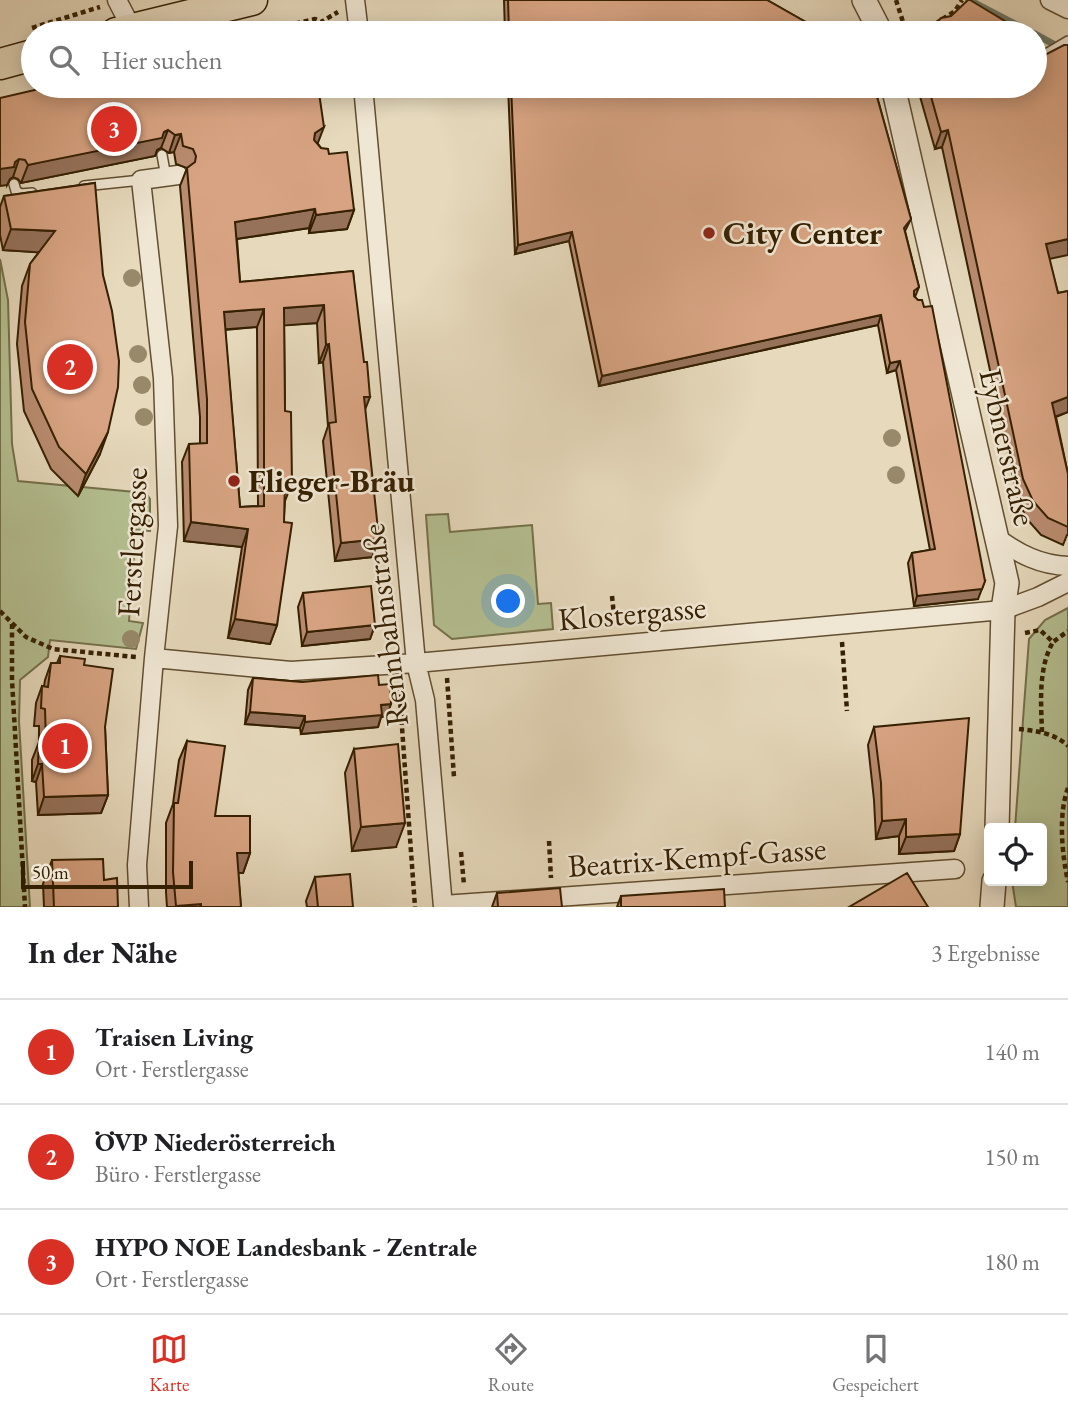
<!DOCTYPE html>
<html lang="de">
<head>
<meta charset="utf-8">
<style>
	:root { --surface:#fff; --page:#f6f6f6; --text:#202124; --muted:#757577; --line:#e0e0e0; --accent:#d93025 }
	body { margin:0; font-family:"EB Garamond",serif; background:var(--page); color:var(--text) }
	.controls { position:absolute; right:21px; bottom:21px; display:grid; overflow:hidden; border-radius:7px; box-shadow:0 4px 18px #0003 }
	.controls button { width:63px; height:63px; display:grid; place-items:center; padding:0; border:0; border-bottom:2px solid var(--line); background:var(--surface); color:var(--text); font:35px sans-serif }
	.scale { position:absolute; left:21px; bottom:18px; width:172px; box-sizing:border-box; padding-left:7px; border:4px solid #362002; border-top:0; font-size:19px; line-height:24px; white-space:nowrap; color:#362002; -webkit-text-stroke:5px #efe6d3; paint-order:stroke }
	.you { position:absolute; left:509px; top:602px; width:24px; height:24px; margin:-18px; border:5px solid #fff; border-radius:50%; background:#1a73e8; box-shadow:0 0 0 10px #1a73e833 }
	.badge { display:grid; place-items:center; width:46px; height:46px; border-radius:50%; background:var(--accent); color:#fff; font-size:23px; font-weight:700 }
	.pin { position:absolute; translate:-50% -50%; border:4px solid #fff; box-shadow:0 2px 7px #0006 }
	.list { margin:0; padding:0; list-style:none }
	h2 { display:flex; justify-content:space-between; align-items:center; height:91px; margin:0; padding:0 28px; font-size:30px }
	h2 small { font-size:23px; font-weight:400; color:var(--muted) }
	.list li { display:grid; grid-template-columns:46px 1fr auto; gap:21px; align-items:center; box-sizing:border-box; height:105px; padding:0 28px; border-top:2px solid var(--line) }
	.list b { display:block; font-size:26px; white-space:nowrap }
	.list p { margin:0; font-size:23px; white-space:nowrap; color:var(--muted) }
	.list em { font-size:23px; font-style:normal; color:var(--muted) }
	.icon { flex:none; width:38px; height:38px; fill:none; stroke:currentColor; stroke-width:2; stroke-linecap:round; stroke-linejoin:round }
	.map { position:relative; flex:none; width:1068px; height:907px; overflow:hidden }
	.search { position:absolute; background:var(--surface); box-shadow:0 4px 18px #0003; left:21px; right:21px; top:21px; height:77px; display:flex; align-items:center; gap:18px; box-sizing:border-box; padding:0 24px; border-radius:38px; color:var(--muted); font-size:26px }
	.sheet { height:406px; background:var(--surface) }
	nav { display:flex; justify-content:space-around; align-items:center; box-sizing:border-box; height:98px; border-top:2px solid var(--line); background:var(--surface); font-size:19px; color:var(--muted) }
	nav a { display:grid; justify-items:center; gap:4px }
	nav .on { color:var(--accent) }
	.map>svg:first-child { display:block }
	.green { fill:#b4bf91; stroke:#75704a; stroke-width:2 }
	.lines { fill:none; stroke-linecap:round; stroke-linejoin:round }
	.stream { stroke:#707c6c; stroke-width:7 }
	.service-casing { stroke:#624e30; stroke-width:12 }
	.minor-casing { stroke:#624e30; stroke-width:21 }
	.tertiary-casing { stroke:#624e30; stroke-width:26 }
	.primary-casing { stroke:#362002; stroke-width:33 }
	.path { stroke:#362002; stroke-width:4.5; stroke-dasharray:5 3.5; stroke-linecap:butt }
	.service { stroke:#efe6d3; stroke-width:9 }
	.minor { stroke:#efe6d3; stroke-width:18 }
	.tertiary { stroke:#efe6d3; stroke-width:23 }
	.primary { stroke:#e6d9bc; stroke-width:30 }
	.tree { fill:#97896a }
	.wall { fill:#b98c70; stroke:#362002; stroke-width:2; fill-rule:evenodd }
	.shaded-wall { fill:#96725b; stroke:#362002; stroke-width:2 }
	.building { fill:#d7a382; stroke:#362002; stroke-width:2; fill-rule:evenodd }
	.poi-dot { fill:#8f2418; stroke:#efe6d3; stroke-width:2.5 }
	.labels { text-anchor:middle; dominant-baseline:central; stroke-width:5; stroke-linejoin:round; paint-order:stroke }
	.poi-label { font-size:32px; font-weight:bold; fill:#362002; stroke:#efe6d3; text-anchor:start }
	.street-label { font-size:32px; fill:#362002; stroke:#efe6d3 }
</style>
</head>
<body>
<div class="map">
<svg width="1068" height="907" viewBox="0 0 1068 907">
	<rect width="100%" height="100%" fill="#e6d9bc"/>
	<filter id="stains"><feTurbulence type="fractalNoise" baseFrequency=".00286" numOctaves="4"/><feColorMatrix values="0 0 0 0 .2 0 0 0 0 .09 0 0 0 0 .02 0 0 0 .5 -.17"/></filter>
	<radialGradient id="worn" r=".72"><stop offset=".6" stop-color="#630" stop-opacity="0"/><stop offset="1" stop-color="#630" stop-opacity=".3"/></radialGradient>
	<path class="green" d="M0,259l8,41 4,144 6,37 128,12 4,6v32l-14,-1 -7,91 14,2 -7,26 -86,-9 -2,17 -28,23 -1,41 11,186h-30z
		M448,514l2,18 82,-7 6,79 13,-1 2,26 -101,10 -18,-14 -8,-110z
		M1068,608v299h-52l-4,-26h30v-53h-27l14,-189 16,-19z"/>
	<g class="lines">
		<path class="stream" d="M969,0l63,33
			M1035,34l33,18"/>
		<g class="service-casing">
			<path id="service" d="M1042,64l4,-10 22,-13
				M162,155l4,22
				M14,184l2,7 5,3 11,-1
				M84,186l57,-6"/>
		</g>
		<g class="minor-casing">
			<path id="minor" d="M117,0l15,29
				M355,0l4,33
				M1050,0l18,9
				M363,86l53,577 9,37 18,207
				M997,538c22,16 43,27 71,28
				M154,658l137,13 125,-8 587,-53 35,-13 30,-15
				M443,905l512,-36
				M139,907l-2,-42 17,-207 14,-132 -5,-148 -22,-198 37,-5"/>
		</g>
		<g class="tertiary-casing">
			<path id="tertiary" d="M864,0l17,33
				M893,86l114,497 -4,27 -6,218
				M992,907l2,-26"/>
		</g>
		<g class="primary-casing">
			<path id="primary" d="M116,33l136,-33
				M0,64l33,-9"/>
		</g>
		<path class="path" d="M896,0l7,22
			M32,28l68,-21
			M254,33l61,-14 6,3 17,-10
			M921,33l34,-22 7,-11
			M612,596l3,29
			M0,611l26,26 27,12 83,8
			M12,624v56l13,227
			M1025,633l15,-3 13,12 15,-11
			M842,642l5,69
			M447,678l7,99
			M399,686l16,221
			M1019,729c17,2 36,4 49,17
			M1042,732c-1,-29 -4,-64 11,-90
			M1068,788c-10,27 -6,66 0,94
			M549,841l2,37
			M461,852l3,33"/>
		<use href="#service" class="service"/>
		<use href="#minor" class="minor"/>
		<use href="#tertiary" class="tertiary"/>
		<use href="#primary" class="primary"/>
	</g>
	<g class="tree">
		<circle cx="132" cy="278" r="9"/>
		<circle cx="138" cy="354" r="9"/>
		<circle cx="142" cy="385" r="9"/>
		<circle cx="144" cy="417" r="9"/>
		<circle cx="892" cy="438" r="9"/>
		<circle cx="896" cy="475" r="9"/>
		<circle cx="131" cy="639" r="9"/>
	</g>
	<path class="wall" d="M504,0h263l58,33h-320z
		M508,86h366l37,133 -6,12 14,56 -4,10 63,302 -64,7 -6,-43 4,-10 18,-3 -34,-180 -9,3 -9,-48 -279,61 -30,-145 -54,13z
		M917,86h118l14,173 9,34 10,-2v121l-12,5 12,57v61h-1l-4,10 -22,-10 -15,-17 -9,-22 -75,-349 -7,2z
		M0,98l318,46 3,4 8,6 25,56 -7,19 -38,4v-5l-72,11 3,43 113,-11 12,138 7,148 -37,4 -12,-120 5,-15 -5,-64 -4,1 -2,-40 -33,2 1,86 7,72 -7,18 -8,124 -7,19 -42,-6 14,-91 -58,-6 -2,-79 7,-18h11v-27l-20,-231 7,-18 -11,-4 -2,-12 -5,1 -8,-5 -4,2 -2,6 -134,27 -3,-4 -5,-2 -3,2 -3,6zM257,327l1,179 -18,1 -15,-177z
		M95,183l5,271 -22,42 -27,-27 -27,-58 -7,-67 5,-58 8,-22 9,-12 -36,-2 -3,-15v-28l4,-11z
		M303,593l72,32 -5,14 -68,7 -4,-39z
		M60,656l24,9 21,62 3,68 -7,18 -63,2 -2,-33 -4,-1v-21l7,-18v-16h-5l2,-23 6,-17h2l1,-6 6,-17h6z
		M253,678l49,4 77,3 8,31 -6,1 -3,10 -77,7 -1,-6 -55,-4 3,-34z
		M874,727l86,107 -6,17 -55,3v-18l-23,3 -2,-39 -6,-55z
		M187,741l28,75 35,37 -7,20h-5l3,34h-74l-1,-15v-69l7,-19 6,-44z
		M354,749l42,98 -44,4 -7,-78z
		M52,860l52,20 14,27h-74l-1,-23z
		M315,877l38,30h-46l-1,-6z
		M497,893l65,14h-70z
		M621,896l104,11h-108z"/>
	<path class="shaded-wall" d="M324,127l-7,18 -8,6 6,-18z
		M168,130l-7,18 -4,2 -2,6 -134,27 7,-18 136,-33z
		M948,130l-6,17 -7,2 6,-17z
		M181,134l-7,18 -5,1 6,-18z
		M19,159l-6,18 -3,2 -3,6 -7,1v-17z
		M315,209l-6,19 -80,12 6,-18z
		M354,210l-7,19 -38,4 7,-18z
		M11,229l44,2 -8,22 -44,-3z
		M572,232l-3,9 -54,13 3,-9z
		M1068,239v16l-28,6 6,-17z
		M324,305l-7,18 -39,3 6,-18z
		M264,309l-7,18 -40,3 7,-18z
		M881,315l-3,10 -279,61 3,-10z
		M329,344l-6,18 -4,1 7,-18z
		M900,361l-4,9 -9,3 3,-10z
		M364,397h6l-7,18z
		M1068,397v15l-22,8 6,-17z
		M108,432l-8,22 -22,42 8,-22z
		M191,522l57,7 -6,18 -58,-6z
		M379,539l-7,18 -37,4 6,-18z
		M985,581l-7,18 -64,7 3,-10z
		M235,619l42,6 -7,19 -42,-6z
		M375,625l-5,14 -68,7 5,-14z
		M391,704l-4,12 -6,1 -3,10 -77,7 4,-12 76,-17z
		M250,712l55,4 -5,12 -55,-4z
		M38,764h4l-6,18 -4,-1z
		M108,795l-7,18 -63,2 6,-18z
		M906,819l-7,17 -23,3 6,-18z
		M405,823l-9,24 -44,4 9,-24z
		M960,834l-6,17 -55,3 7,-17z
		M237,853h13l-7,20h-14z
		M201,904l-1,3h-24v-1z"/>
	<path class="building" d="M508,0h259l58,33h-316z
		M968,0h2l55,33h-96l7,-4v-6l5,-5 10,-2z
		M1064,45h4v194l-22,5 12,49 10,-2v106l-16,6 16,71v53l-20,-9 -15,-17 -10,-22 -75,-349 -7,2 -13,-46h107v-26z
		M52,86h266l6,41 -9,6 -1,7 7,8 7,1 1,5 18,-2 7,58 -38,5 -1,-6 -80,13 5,60 113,-11 11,91h3l3,35h-6l15,142 -38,4 -12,-120 7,-1 -7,-78 -3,1 -2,-40 -40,3 1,103 6,1 1,71 -7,-1 -1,40 8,1 -15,102 -42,-6 13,-90 -57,-7 -2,-78 18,-1v-44l-20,-231 8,-6 1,-6 -3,-7 -10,-3 -2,-12 -6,1 -7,-5 -4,2 -2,6 -134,27 -3,-5 -6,-1 -4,3 -1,5 -14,2v-71zM264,309v197l-24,1 -16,-195z
		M511,86h363l37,133 -7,9 15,59 -5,4v5l4,4h4l2,7 8,-1 53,275 -3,8 -65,7 -5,-43 23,-4 -35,-188 -10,2 -9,-48 -279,61 -30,-144 -54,13z
		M95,183l8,92 9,36 7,50 -1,26 -10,45 -22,42 -27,-27 -27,-58 -7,-67 5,-58 25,-33 -44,-2 -7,-33z
		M371,586l4,39 -68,7 -4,-39z
		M60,656l25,3 -1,6 29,4 -8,58 3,68 -64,2 -2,-33h-4l1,-22h7l-1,-33 -4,-1 1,-22 6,1 3,-24h9z
		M378,675l1,10 11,-1 1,20 -10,1 1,10 -77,7v-6l-55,-4 3,-34 49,4z
		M969,718l-9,116 -54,3v-18l-24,2 -1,-38 -7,-56z
		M187,741l38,5 -10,70h35v37h-13l4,54h-40v-3l-25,2 -3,-34 1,-69h4z
		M398,744l7,79 -44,4 -7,-78z
		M103,859l1,21 13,-2 1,29h-64l-2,-47z
		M907,873l21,34h-79z
		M350,874l3,33h-35l-3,-30z
		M560,888l2,19h-64l-1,-14z
		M724,889l1,18h-104v-11z"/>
	<g class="poi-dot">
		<circle cx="709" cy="233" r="7"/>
		<circle cx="234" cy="481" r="7"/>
	</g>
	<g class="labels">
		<g class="poi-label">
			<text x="723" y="233">City Center</text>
			<text x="248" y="481">Flieger-Bräu</text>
		</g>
		<g class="street-label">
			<text transform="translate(1008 447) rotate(77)">Eybnerstraße</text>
			<text transform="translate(132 542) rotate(-87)">Ferstlergasse</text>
			<text transform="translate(632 613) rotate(-5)">Klostergasse</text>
			<text transform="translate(385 625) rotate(-97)">Rennbahnstraße</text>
			<text transform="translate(697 857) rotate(-4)">Beatrix-Kempf-Gasse</text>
		</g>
	</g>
	<rect width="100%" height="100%" filter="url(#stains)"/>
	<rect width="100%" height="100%" fill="url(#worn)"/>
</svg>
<div class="controls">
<button><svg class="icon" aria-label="locate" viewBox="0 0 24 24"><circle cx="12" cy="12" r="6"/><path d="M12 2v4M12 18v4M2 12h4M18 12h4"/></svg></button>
</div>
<div class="scale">50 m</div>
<div class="you"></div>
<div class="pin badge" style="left:65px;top:746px">1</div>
<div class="pin badge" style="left:70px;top:367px">2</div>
<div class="pin badge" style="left:114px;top:129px">3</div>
<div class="search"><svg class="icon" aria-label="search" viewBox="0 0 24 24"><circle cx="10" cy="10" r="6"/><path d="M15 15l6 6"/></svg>Hier suchen</div>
</div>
<section class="sheet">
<h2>In der Nähe<small>3 Ergebnisse</small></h2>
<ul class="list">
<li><span class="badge">1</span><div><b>Traisen Living</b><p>Ort · Ferstlergasse</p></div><em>140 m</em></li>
<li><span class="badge">2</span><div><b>ÖVP Niederösterreich</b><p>Büro · Ferstlergasse</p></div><em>150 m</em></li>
<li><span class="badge">3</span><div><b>HYPO NOE Landesbank - Zentrale</b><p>Ort · Ferstlergasse</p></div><em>180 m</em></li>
</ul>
</section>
<nav>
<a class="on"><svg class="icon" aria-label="map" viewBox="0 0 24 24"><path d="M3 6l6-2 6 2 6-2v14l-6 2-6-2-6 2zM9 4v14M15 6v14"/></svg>Karte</a>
<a><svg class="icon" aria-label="directions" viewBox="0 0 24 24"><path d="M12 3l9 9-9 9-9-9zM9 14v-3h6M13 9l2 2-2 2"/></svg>Route</a>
<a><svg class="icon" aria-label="saved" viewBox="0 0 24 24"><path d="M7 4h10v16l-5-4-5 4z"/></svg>Gespeichert</a>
</nav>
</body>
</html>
